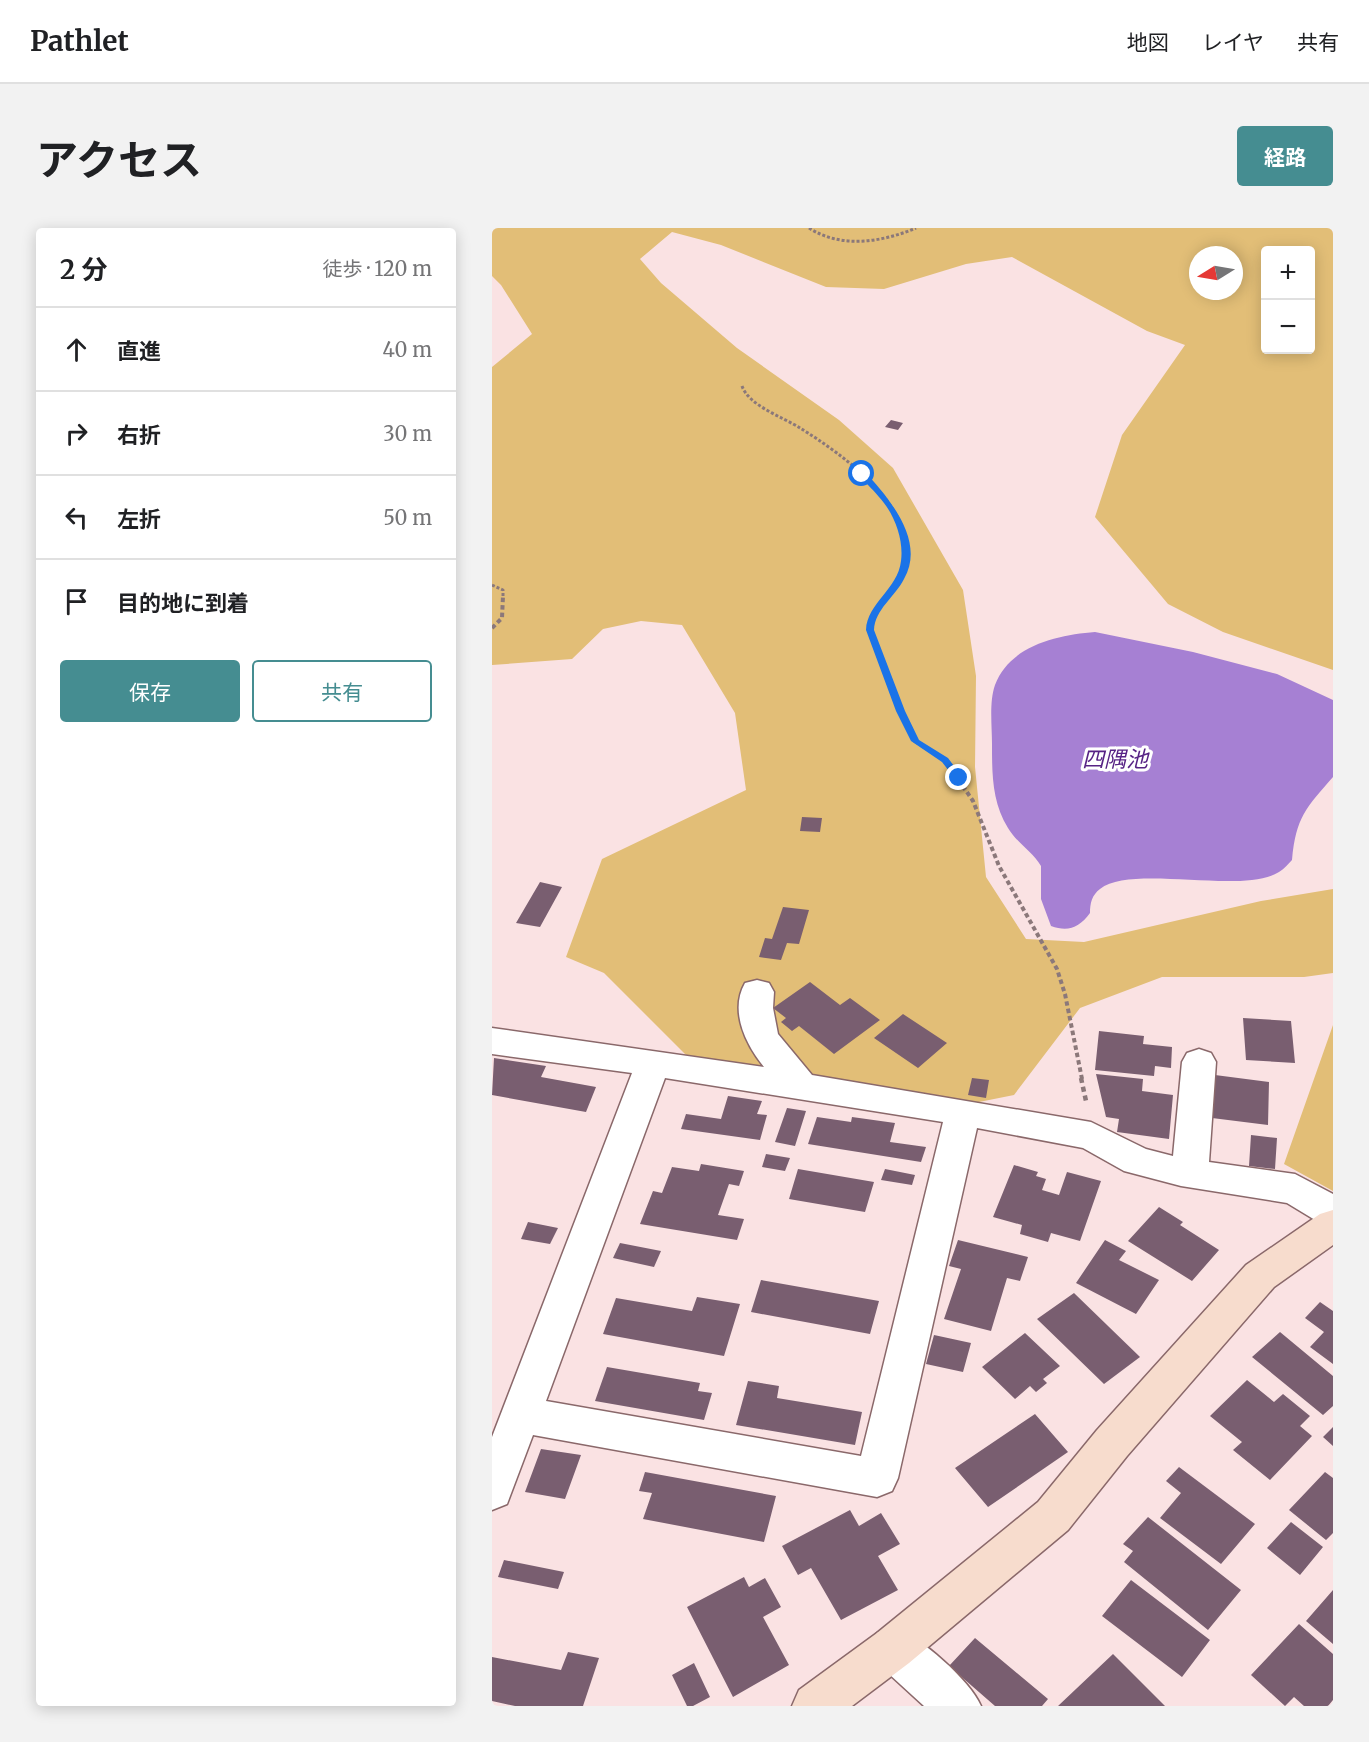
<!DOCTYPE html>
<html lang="ja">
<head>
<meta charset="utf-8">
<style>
	:root { --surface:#fff; --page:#f2f2f2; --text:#202124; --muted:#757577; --line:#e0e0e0; --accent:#458d91 }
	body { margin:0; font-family:Merriweather,"Noto Sans JP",serif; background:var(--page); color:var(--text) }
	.controls { position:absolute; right:18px; top:18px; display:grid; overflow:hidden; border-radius:6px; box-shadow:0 3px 15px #0003 }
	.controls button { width:54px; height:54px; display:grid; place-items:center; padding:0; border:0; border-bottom:2px solid var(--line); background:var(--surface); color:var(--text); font:30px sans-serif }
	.compass { position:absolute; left:697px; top:18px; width:54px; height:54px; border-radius:50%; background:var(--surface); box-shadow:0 3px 15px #0003; rotate:259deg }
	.stop { position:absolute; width:18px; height:18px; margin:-14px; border:4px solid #1a73e8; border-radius:50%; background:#fff }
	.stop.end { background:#1a73e8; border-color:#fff; box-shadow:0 2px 6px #0008 }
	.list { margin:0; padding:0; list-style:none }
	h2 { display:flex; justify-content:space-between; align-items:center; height:78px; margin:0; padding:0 24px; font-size:26px }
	h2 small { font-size:20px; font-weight:400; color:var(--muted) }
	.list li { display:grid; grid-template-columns:39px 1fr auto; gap:18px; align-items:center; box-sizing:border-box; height:84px; padding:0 24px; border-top:2px solid var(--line) }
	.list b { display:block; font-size:22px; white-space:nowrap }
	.list em { font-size:20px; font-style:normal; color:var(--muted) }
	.actions { display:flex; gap:12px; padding:18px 24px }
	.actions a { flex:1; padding:14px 0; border:2px solid var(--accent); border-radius:6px; text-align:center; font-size:21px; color:var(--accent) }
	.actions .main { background:var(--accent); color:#fff }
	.icon { flex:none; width:33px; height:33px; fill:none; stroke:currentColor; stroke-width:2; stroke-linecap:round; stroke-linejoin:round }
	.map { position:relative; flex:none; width:841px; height:1478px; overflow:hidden; border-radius:6px }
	header { display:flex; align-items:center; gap:36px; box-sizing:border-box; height:84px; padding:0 30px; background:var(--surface); border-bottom:2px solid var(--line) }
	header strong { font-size:28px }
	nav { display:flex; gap:33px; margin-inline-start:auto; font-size:21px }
	.intro { display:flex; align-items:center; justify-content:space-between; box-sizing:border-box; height:144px; padding:0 36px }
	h1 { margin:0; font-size:42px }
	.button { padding:15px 27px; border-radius:6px; background:var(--accent); color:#fff; font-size:21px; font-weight:700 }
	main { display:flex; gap:36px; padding:0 36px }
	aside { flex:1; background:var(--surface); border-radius:6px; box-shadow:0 3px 15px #0003 }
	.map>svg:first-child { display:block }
	.green { fill:#e2be77; fill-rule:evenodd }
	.water { fill:#a680d3 }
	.building { fill:#795e70 }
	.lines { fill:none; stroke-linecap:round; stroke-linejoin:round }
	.street-casing { stroke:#8a686a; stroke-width:3 }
	.secondary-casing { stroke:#8a686a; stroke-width:3 }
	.path-far2 { stroke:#8b787a; stroke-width:3; stroke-dasharray:3 2; stroke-linecap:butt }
	.path-far1 { stroke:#8b787a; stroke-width:4; stroke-dasharray:4.5 3; stroke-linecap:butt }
	.path { stroke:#8b787a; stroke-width:4.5; stroke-dasharray:5 4; stroke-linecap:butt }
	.street { fill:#fff; fill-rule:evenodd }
	.secondary { fill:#f7dccd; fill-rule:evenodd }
	.route { fill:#1a73e8 }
	.labels { text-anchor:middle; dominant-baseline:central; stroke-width:6; stroke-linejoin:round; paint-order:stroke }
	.water-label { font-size:22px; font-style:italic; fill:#572385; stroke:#fff }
</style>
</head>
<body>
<header>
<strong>Pathlet</strong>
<nav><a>地図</a><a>レイヤ</a><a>共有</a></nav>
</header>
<div class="intro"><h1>アクセス</h1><a class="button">経路</a></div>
<main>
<aside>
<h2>2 分<small>徒歩 · 120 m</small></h2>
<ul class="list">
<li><svg class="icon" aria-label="ahead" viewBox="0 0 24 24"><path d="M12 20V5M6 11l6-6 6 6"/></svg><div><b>直進</b></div><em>40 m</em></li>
<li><svg class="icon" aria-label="right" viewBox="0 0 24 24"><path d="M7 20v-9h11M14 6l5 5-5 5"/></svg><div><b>右折</b></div><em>30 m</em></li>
<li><svg class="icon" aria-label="left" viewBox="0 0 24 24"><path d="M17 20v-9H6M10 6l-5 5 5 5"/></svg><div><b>左折</b></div><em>50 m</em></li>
<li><svg class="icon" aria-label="arrive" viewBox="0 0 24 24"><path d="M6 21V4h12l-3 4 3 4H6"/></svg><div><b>目的地に到着</b></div></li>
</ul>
<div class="actions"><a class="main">保存</a><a>共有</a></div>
</aside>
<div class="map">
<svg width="841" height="1478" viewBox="0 0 841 1478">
	<rect width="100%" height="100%" fill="#fae2e3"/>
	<path class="green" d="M0,0h841v442l-110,-38 -55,-28 -73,-87 27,-82 63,-90 -38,-14 -135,-74 -46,7 -82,25 -58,-2 -105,-42 -49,-13 -32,27 21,24 76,65 102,72 54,48 70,122 13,86 -1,91 11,110 40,62 58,3 177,-41 72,-12v84l-29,4h-142l-82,31 -66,87 -40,8 -284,-44 -86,-86 -38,-16 36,-98 144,-69 -11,-77 -53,-88 -41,-4 -38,8 -31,30 -80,6v-298l40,-33 -31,-49 -9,-9zM774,22h44v100h-44zM706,27h36v36h-36z
		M841,797v166l-49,-27z"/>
	<path class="water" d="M603,404l98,20 84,22 56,26v77c-27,31 -37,40 -41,83 -4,4 -8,9 -13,12 -37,23 -147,-8 -179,17 -8,6 -10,14 -10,24 -11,15 -22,19 -39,13l-10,-27v-33c-9,-15 -25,-24 -33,-38 -16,-26 -16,-54 -16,-84 0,-18 -3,-42 3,-59 15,-40 63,-50 100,-53z"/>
	<path class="building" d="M399,192l12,3 -5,7 -13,-3z
		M310,589l20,1 -2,14 -20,-1z
		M48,654l22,5 -22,40 -24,-4z
		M291,679l26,3 -10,34 -12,-1 -6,17 -22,-3 6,-19 7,1z
		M318,754l30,23 10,-7 30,22 -46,34 -35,-28 -7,5 -11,-9 5,-4 -13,-10z
		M411,786l44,29 -29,25 -44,-30z
		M751,790l48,3 4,42 -49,-3z
		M607,803l45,5 -1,8 29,3 -1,21 -16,-2 -1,10 -59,-6z
		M2,830l52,8 -5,11 55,10 -10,25 -94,-17z
		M604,846l47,5 -1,12 31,4 -4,44 -52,-7 2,-13 -13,-2z
		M723,847l54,7 -1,43 -56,-7z
		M480,850l17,2 -3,18 -18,-3z
		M236,868l34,5 -5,13 10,1 -7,25 -79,-11 5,-15 35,5z
		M295,880l19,3 -11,35 -20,-4z
		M325,889l34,5 1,-5 43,6 -5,19 36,5 -5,15 -113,-18z
		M759,907l26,3 -2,31 -26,-3z
		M274,926l24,4 -5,13 -23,-4z
		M209,936l43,7 -5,15 -10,-2 -11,31 26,4 -7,21 -97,-16 13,-33 9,2 10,-26 27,4z
		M522,937l24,7 -2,4 10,3 -4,11 17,5 8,-23 34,9 -21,60 -29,-8 -3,9 -28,-8 2,-9 -29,-8z
		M306,941l76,13 -9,30 -76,-13z
		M393,941l30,6 -3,10 -31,-5z
		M667,979l24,15 -3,3 39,25 -27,31 -64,-40z
		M36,994l30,6 -8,16 -29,-5z
		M466,1012l70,17 -8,24 -13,-3 -16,53 -47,-12 17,-50 -12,-3z
		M613,1012l21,11 -7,9 40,20 -23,34 -60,-31z
		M128,1015l41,8 -7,16 -41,-9z
		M269,1052l118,21 -9,33 -119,-22z
		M582,1065l66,64 -36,27 -67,-65z
		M205,1069l43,7 -16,52 -121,-22 13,-36 76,13z
		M828,1074l13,9v53l-23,-17 14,-15 -19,-14z
		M788,1104l53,44v30l-10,9 -71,-58z
		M533,1105l35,33 -17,13 4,4 -11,9 -6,-6 -15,13 -33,-32z
		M442,1107l37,8 -8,29 -37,-8z
		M115,1139l93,16 -2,8 14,2 -8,27 -109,-19z
		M755,1152l27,22 9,-8 27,22 -10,10 12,10 -42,44 -37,-30 9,-8 -32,-26z
		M256,1153l31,5 -2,12 85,14 -7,33 -119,-20z
		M543,1186l33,38 -80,55 -33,-39z
		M841,1199v19l-10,-9z
		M49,1221l40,6 -16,44 -40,-7z
		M687,1239l76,57 -34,40 -61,-46 21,-25 -15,-12z
		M153,1244l131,24 -12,46 -121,-23 9,-26 -13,-2z
		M833,1244l8,6v55l-7,7 -37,-30z
		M358,1282l9,16 22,-13 19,31 -22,12 20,34 -57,30 -30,-52 -13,7 -16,-29z
		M656,1289l93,73 -33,40 -84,-68 9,-11 -10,-7z
		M799,1294l32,25 -23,28 -33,-27z
		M12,1332l60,12 -6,17 -60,-12z
		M252,1349l5,10 16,-9 16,29 -18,10 26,48 -56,32 -46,-90z
		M639,1352l79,60 -28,37 -80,-61z
		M841,1362v54l-27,-23z
		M807,1396l34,30v46l-5,6h-24l-10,-9 -9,9 -34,-31z
		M483,1410l73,61 -6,7h-47l-46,-40z
		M76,1424l31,6 -16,48h-68l-23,-5v-44l69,13z
		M621,1426l52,52h-107z
		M202,1435l16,34 -17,9h-6l-15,-31z"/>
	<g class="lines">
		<g class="street-casing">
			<path id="street" d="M265,752l12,3 5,9 -1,16 5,26 34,41 279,47 55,27 27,7 9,-94 5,-9 12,-4 12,4 5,9 -7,100 86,12 38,20v33l-13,-4 -33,-20 -106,-17 -57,-15 -41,-23 -106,-20 -79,350 -6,13 -15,6 -344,-62 -26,69 -15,6v-73l140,-364 -140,-19v-26l272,39c-18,-22 -35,-56 -19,-84zM173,850l278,44 -82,334 -315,-55z
				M401,1398c28,12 76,53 88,80h-57l-47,-43 -6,-15 6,-15z"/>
		</g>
		<g class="secondary-casing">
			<path id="secondary" d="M841,982v35l-59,42 -147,169 -59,74 -159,133 -57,43h-60l7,-16 78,-57 161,-131 59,-72 149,-165 74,-51z"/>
		</g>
		<path class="path-far2" d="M317,0c32,21 74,14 107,0
			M250,158c7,20 41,31 58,42 42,26 125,84 103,143 -4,10 -12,19 -18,27
			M0,357l11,5v8"/>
		<path class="path-far1" d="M394,368l-11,16 -5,18 31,82 14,29 30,19 28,41 26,65 58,103 8,25 17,85
			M0,400l10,-10 1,-22"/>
		<path class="path" d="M589,850l5,23"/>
		<use href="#street" class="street"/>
		<use href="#secondary" class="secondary"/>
	</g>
	<path class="route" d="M368,244h5c24,26 61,69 39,107 -9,18 -29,30 -30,51l31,81 14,29 29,18 15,20 -1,2h-6l-14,-18 -31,-21 -15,-30 -30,-81c1,-27 32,-41 35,-69 3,-22 -7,-48 -22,-64 -6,-8 -18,-17 -19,-25z"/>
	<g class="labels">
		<g class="water-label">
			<text x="623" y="531">四隅池</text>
		</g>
	</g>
</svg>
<div class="controls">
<button>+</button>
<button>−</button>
</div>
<svg class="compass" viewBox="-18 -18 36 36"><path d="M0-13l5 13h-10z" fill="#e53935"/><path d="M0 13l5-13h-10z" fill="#757577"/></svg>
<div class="stop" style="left:370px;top:246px"></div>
<div class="stop end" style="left:467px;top:550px"></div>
</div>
</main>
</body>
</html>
